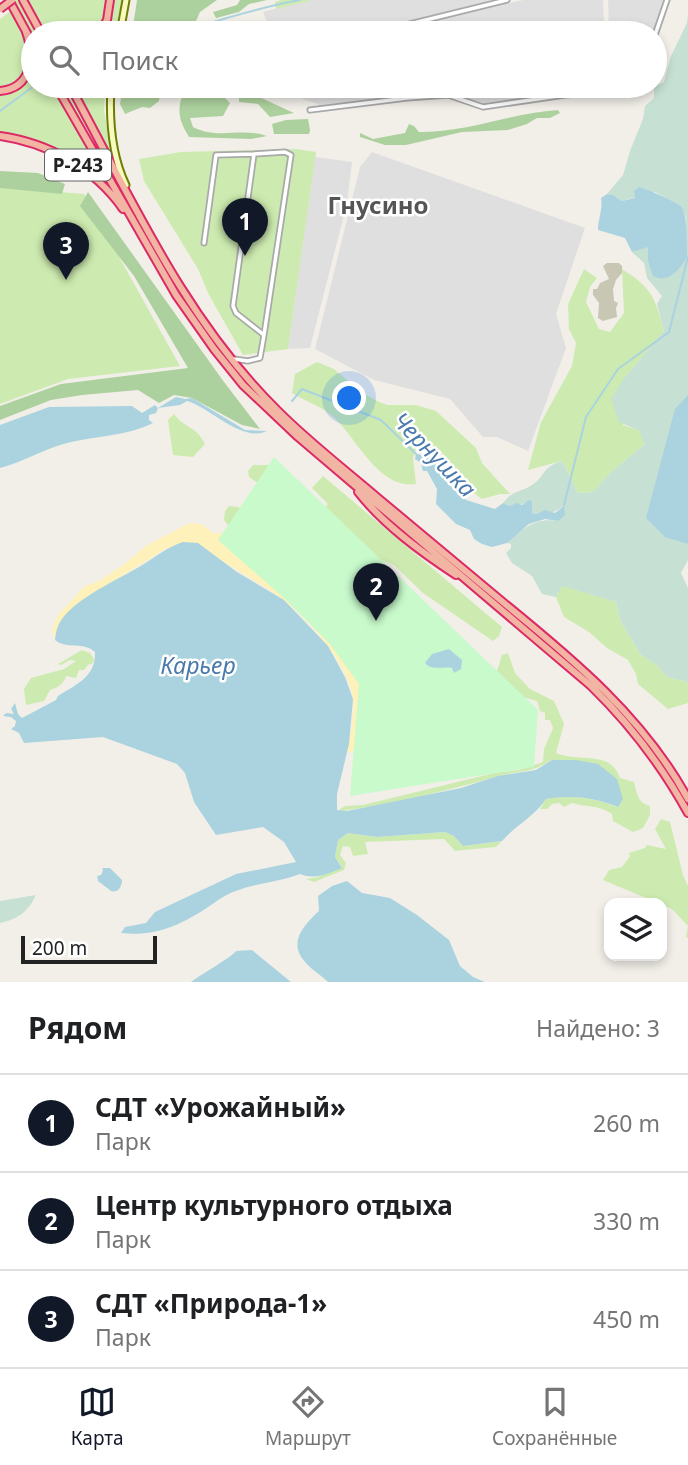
<!DOCTYPE html>
<html lang="ru">
<head>
<meta charset="utf-8">
<style>
	:root { --surface:#fff; --page:#f2f2f2; --text:#202124; --muted:#757577; --line:#e0e0e0; --accent:#111827 }
	body { margin:0; font-family:"Noto Sans",sans-serif; background:var(--page); color:var(--text) }
	.controls { position:absolute; right:21px; bottom:21px; display:grid; overflow:hidden; border-radius:14px; box-shadow:0 4px 10px #0003 }
	.controls button { width:63px; height:63px; display:grid; place-items:center; padding:0; border:0; border-bottom:2px solid var(--line); background:var(--surface); color:var(--text); font:35px sans-serif }
	.scale { position:absolute; left:21px; bottom:18px; width:136px; box-sizing:border-box; padding-left:7px; border:4px solid #222; border-top:0; font-size:19px; line-height:24px; white-space:nowrap; color:#222; -webkit-text-stroke:5px #fff; paint-order:stroke }
	.you { position:absolute; left:350px; top:399px; width:24px; height:24px; margin:-18px; border:5px solid #fff; border-radius:50%; background:#1a73e8; box-shadow:0 0 0 10px #1a73e833 }
	.badge { display:grid; place-items:center; width:46px; height:46px; border-radius:50%; background:var(--accent); color:#fff; font-size:23px; font-weight:700 }
	.pin { position:absolute; translate:-50% -58px; filter:drop-shadow(0 2px 4px #0008) }
	.pin::after { content:''; position:absolute; top:37px; width:24px; height:21px; background:inherit; clip-path:polygon(0 0,100% 0,50% 100%) }
	.list { margin:0; padding:0; list-style:none }
	h2 { display:flex; justify-content:space-between; align-items:center; height:91px; margin:0; padding:0 28px; font-size:30px }
	h2 small { font-size:23px; font-weight:400; color:var(--muted) }
	.list li { display:grid; grid-template-columns:46px 1fr auto; gap:21px; align-items:center; box-sizing:border-box; height:98px; padding:0 28px; border-top:2px solid var(--line) }
	.list b { display:block; font-size:26px; white-space:nowrap }
	.list p { margin:0; font-size:23px; white-space:nowrap; color:var(--muted) }
	.list em { font-size:23px; font-style:normal; color:var(--muted) }
	.icon { flex:none; width:38px; height:38px; fill:none; stroke:currentColor; stroke-width:2; stroke-linecap:round; stroke-linejoin:round }
	.map { position:relative; flex:none; width:688px; height:982px; overflow:hidden }
	.search { position:absolute; background:var(--surface); box-shadow:0 4px 10px #0003; left:21px; right:21px; top:21px; height:77px; display:flex; align-items:center; gap:18px; box-sizing:border-box; padding:0 24px; border-radius:38px; color:var(--muted); font-size:26px }
	.sheet { height:385px; background:var(--surface) }
	nav { display:flex; justify-content:space-around; align-items:center; box-sizing:border-box; height:98px; border-top:2px solid var(--line); background:var(--surface); font-size:19px; color:var(--muted) }
	nav a { display:grid; justify-items:center; gap:4px }
	nav .on { color:var(--accent) }
	.map>svg:first-child { display:block }
	.residential { fill:#e0dfdf }
	.construction { fill:#c7c7b4 }
	.grass { fill:#cdebb0 }
	.forest { fill:#add19e }
	.wetland { fill:#c6e0d4 }
	.sand { fill:#fff1ba }
	.park { fill:#c8facc }
	.water { fill:#aad3df }
	.lines { fill:none; stroke-linecap:round; stroke-linejoin:round }
	.stream { stroke:#aad3df; stroke-width:2 }
	.minor-casing { stroke:#a9a9a9; stroke-width:7 }
	.secondary-casing { stroke:#707d05; stroke-width:9 }
	.trunk-casing { stroke:#dc2a67; stroke-width:10 }
	.minor { stroke:#fff; stroke-width:3.5 }
	.secondary { stroke:#f7fabf; stroke-width:5 }
	.trunk { stroke:#f2b4a3; stroke-width:6 }
	.trunk-bridge-casing { stroke:#dc2a67; stroke-width:10; stroke-linecap:butt }
	.trunk-bridge { stroke:#f2b4a3; stroke-width:6 }
	.labels { text-anchor:middle; dominant-baseline:central; stroke-width:5; stroke-linejoin:round; paint-order:stroke }
	.shield { fill:#fff; stroke:#646464; stroke-width:2 }
	.shield-label { font-size:19px; font-weight:bold; fill:#222 }
	.water-label { font-size:23px; font-style:italic; fill:#4a7aab; stroke:#fff }
	.quarter-label { font-size:24px; font-weight:bold; fill:#555; stroke:#fff }
</style>
</head>
<body>
<div class="map">
<svg width="688" height="982" viewBox="0 0 688 982">
	<rect width="100%" height="100%" fill="#f2efe9"/>
	<path class="residential" d="M307,0h186l-134,33h-87l-9,-21z
		M523,0h80l1,23 -2,10h-217z
		M608,0h59l-12,33h-46z
		M298,86h290l-100,19 -51,-11 -26,6 -13,-3 -78,8 -17,-6z
		M372,152l213,76 -29,86 10,34 -38,103 -31,-14h-14l-33,-38 -76,-19 -59,-31 45,-182z
		M315,157l37,5 -5,41 -37,145 -22,1z"/>
	<path class="construction" d="M607,263h12l3,3v7l-6,7 -3,9 1,12 4,2 -2,5 1,9 -14,4 -5,-3 1,-15 -6,-8v-6h4l3,-6 9,-4 -6,-13z"/>
	<path class="grass" d="M13,0h7l19,33h-6v6z
		M27,0h81c-1,13 -3,24 -12,33h-48z
		M113,0h9l-7,33h-13l9,-15z
		M281,0h31l-36,9 -1,-7z
		M12,10c9,19 30,58 4,74 -4,2 -11,3 -16,5v-70z
		M33,61v25h19l57,98c-35,-29 -63,-46 -109,-52v-38c20,-2 30,-13 33,-33z
		M59,86h8l21,45z
		M75,86h30l-1,24 8,51z
		M296,149l20,3 -28,197 -45,6 -34,-60 -11,-26 -54,-88 -5,-22 42,-7z
		M0,187l84,7 96,172 -112,13 -68,25z
		M584,269l13,9 -7,9 -4,15 13,27 11,3 14,-19 -2,-44c30,19 33,28 42,62l-39,46 -2,48 18,6 3,14 -33,27 -18,20 -15,1 -16,-32 -34,9 13,-48 31,-56 4,-23 -7,-14 -1,-25z
		M317,362l17,7 27,23 18,10 9,3h28l20,6 40,37 6,15 28,31h-10l-18,5 -14,-10 -5,-11 -23,-28 -23,-4 -4,12 3,26c-41,6 -62,-55 -90,-73 -11,-7 -23,-11 -34,-18l3,-19z
		M174,414c12,16 21,10 31,30l-12,13 -20,-2 -5,-35z
		M253,465h15l24,9 -3,5 -17,-3 -8,9 17,18v21l-25,13 -28,-12 -4,-5 1,-9 4,-5 9,1 9,5 11,-9 1,-19 -10,-7 -1,-6z
		M323,476l179,151 -3,9 -6,5 -70,-48 -29,-28 -20,-8 -57,-39 11,-14 -16,-16z
		M562,585l54,17 4,18 21,35 16,10 10,12 21,5v21l-20,6 -30,-25 -2,-10 -8,-14 -21,-12 -18,-16 -25,-15 -8,-20z
		M82,650l8,3 4,6 -1,4 -5,2 -4,5h-5l-3,8 -10,-2c-2,7 -8,12 -16,14l-6,11 -18,4 -2,-16 7,-11 33,-9 12,-8 -6,-1 -9,5 -3,-1z
		M508,653l7,20 15,16 24,12 10,23 -8,29c22,10 54,-4 64,25l14,4c3,12 4,21 16,24v9l-7,13 -10,4 -20,-11 -1,-7c-16,-10 -23,-6 -40,-11l-8,4 -5,-4 -7,1 -5,5h-7l6,-10c27,-4 46,-2 71,8l-65,-47c-23,14 -32,10 -56,17 -51,14 -102,27 -155,34l-1,-2 5,-3 18,-1 131,-32 25,-3 24,-8 1,-13 9,-21 -3,-8h-5v-7l-5,-2 -3,-10 -14,-4 -27,-23 6,-19z
		M661,819l9,3 13,53 5,11v52l-2,-1 2,-11 -16,-17 -69,-29 6,-10 13,-3 8,-11 -1,-3 16,-5 2,-3 19,4 -11,-20z
		M445,832l9,4 9,10 39,-5 -6,6 -41,4 -11,-12 -79,3 3,12 -15,2 -3,-9 -7,-1 -3,9 6,8 -2,7 -30,12 -8,-3 12,-2 24,-10 -7,-10 3,-17 10,-7 29,4z"/>
	<path class="forest" d="M137,0h80l-17,12 -7,16 -16,5h-45z
		M240,0h27l-18,4 -10,8 -23,6 -3,-6 24,-7z
		M123,86h38l-2,15 -9,7 -8,-1 -17,7 -5,-10z
		M205,87l17,8 8,8 -7,13 -33,2 3,9c25,13 48,0 74,9l-16,3 -62,-2c-9,-15 -13,-25 -6,-43z
		M259,97l35,16 -24,4 -12,-13 -19,-2v-4z
		M558,110l2,3 -10,5h-13l-10,6 -19,6 -46,2 -56,13h-21l-25,-8v-4l13,6 32,-6 4,-9 5,2 5,6c47,1 92,-19 139,-22z
		M308,119l2,11 -1,4h-35l-2,-10 14,-4z
		M0,171l38,2 27,11 -3,10 -62,-6z
		M88,192l136,190 36,47 -18,-4 -50,-27 -18,-3 -15,8 -21,-13 -56,5 -31,5 -51,20v-14l61,-22 127,-16 -54,-92 -54,-70z"/>
	<path class="wetland" d="M688,14v546l-7,13 7,15v94l-21,-5 -10,-12 -16,-10 -21,-35 -4,-18 -54,-16 -6,11 -14,-3 -10,-18 -20,-13 -6,-10 5,-5v-4l-4,-1c16,-14 28,-26 51,-22l5,-15c-9,8 -19,10 -31,7v-11l-22,4 -7,-3c10,-13 16,-10 29,-18 14,-9 9,-18 30,-24l16,32 15,-1 18,-20 33,-27 -4,-14 -21,-9 -8,-23 14,-22 39,-46 -7,-27 5,-8 -15,-18 -3,-15 -12,-11 16,-6v15l5,9 34,-12 -1,-40 -5,-12 -26,-14 -33,9 -9,-6 -6,-1 16,-19 7,-24 13,-32 2,-13 9,-8v-11l10,-5 7,-26 16,-33z
		M36,895c-8,17 -18,24 -36,28v-22z"/>
	<path class="sand" d="M190,523l11,1 14,10 5,-2 3,3 138,140 -6,75 -8,3c3,-16 8,-38 6,-54 -4,-34 -44,-79 -70,-99 -28,-21 -59,-35 -85,-57l-31,5 -84,52 -19,16 -7,11 -2,13 -3,-11 6,-14 27,-29 14,-5 27,-18 21,-18z"/>
	<path class="park" d="M274,457l264,253 -4,57 -184,29 9,-112 -30,-41 -45,-45 -66,-58z"/>
	<path class="water" d="M639,187c8,2 37,15 42,19 7,9 6,40 6,52 -9,12 -18,26 -34,18l-5,-15v-14l-16,5 -7,-14 -27,-8c0,-11 5,-21 3,-32l6,-4 6,1 9,6 13,-3 -1,-7z
		M688,395v149l-23,-7 -19,-19 29,-109z
		M176,397l9,2 7,-1 53,32 22,1c-25,12 -56,-23 -80,-30l-7,4 -22,3 -2,5 -7,2v5l4,3c-25,13 -59,13 -86,20 -23,6 -44,19 -67,25v-43l49,-18 83,-1 10,7 13,-8 3,3z
		M416,454l15,2 18,18 -1,10 18,16 29,9 8,-6 7,3 7,-3 5,2 7,-5 3,2v11l5,1 8,-4 10,3 9,-7 1,9 -7,6 -13,-2 -16,5 -22,19 -15,4 -10,-3 -8,-5 -4,-9 -14,-6 -20,-20 1,-15 -10,-18h-4l-2,-8 -6,-4z
		M183,542l15,1 39,29 47,28 44,46 17,31 8,22 -4,45 -12,50v16l10,1 114,-23 37,-12 38,-6 16,-10h24l22,4 19,15 6,20 -5,8c-26,-10 -45,-12 -72,-8 -11,17 -30,26 -44,42l-39,5 -9,-10 -9,-4 -68,5 -29,-4 -10,7 -3,17 7,11c-15,6 -26,12 -42,6 -21,8 -43,9 -64,17 -10,3 -19,10 -28,16 -27,18 -53,30 -87,26l4,-6 21,-4 9,-11 81,-38 60,-12 -12,-20 -21,-15 -47,8 -22,-33 -9,-29 -8,-9 -74,-27 -79,6 -5,-10 -8,-4 4,-3 1,-5 -5,-4 -8,-1 3,-3 8,1 -3,-5 4,-6 3,11 4,4 34,-18 2,-4c19,-12 38,-19 37,-44 -12,-11 -27,-2 -40,-12 1,-10 3,-17 10,-25 22,-23 53,-35 79,-51 14,-9 24,-17 39,-22z
		M449,649l13,11 -1,9 -7,4 -2,-5c-10,-2 -20,3 -27,-5l7,-9z
		M102,868h8l12,12c0,7 -4,13 -11,11l-13,-10 -1,-5 4,-1 2,-5z
		M347,881l15,12 28,5 27,17 32,25 11,26 13,11 12,5h-157c-7,-7 -16,-12 -22,-19 -19,-20 -3,-37 13,-52l-1,-15 14,-10z
		M252,950l39,32h-100c9,-7 41,-25 45,-31z"/>
	<g class="lines">
		<path class="stream" d="M176,33c41,-12 83,-26 124,-33
			M0,111l34,-25
			M292,401l10,-12 79,31 35,34
			M564,505l22,-88 32,-48 51,-37 19,-75"/>
		<g class="minor-casing">
			<path id="minor" d="M373,33l134,-33
				M655,35l12,-35
				M184,87l4,-1
				M310,110l97,-12 41,-3 35,12 82,-12 53,-4 11,-5
				M254,154l31,-2 6,3 -27,180
				M204,243l12,-88 38,-1 -21,152 3,7 28,22 -4,23 -12,3 -14,-2"/>
		</g>
		<g class="secondary-casing">
			<path id="secondary" d="M120,33l6,-33
				M111,86c-2,34 0,68 15,99"/>
		</g>
		<g class="trunk-casing">
			<path id="trunk" d="M9,0l19,35
				M23,0l18,33
				M99,33l8,-13 3,-20
				M56,86l120,209 38,54 29,36 55,52 293,249c39,38 71,80 97,127
				M70,86c61,112 115,234 208,325 31,31 66,58 100,87 42,35 84,70 126,105 70,57 140,115 184,196
				M0,91c32,-3 35,-34 26,-59
				M0,136c49,7 94,32 123,73
				M358,492c26,33 63,60 98,83"/>
		</g>
		<use href="#minor" class="minor"/>
		<use href="#secondary" class="secondary"/>
		<use href="#trunk" class="trunk"/>
		<g class="trunk-bridge-casing">
			<path id="trunk-bridge" d="M0,9l12,-9"/>
		</g>
		<use href="#trunk-bridge" class="trunk-bridge"/>
	</g>
	<g class="labels">
		<rect class="shield" x="45" y="149.5" width="66" height="31" rx="5"/>
		<g class="shield-label">
			<text x="78" y="165">Р-243</text>
		</g>
		<g class="water-label">
			<text transform="translate(435 454) rotate(46)">Чернушка</text>
			<text x="198" y="665">Карьер</text>
		</g>
		<g class="quarter-label">
			<text x="378" y="204">Гнусино</text>
		</g>
	</g>
</svg>
<div class="controls">
<button><svg class="icon" aria-label="layers" viewBox="0 0 24 24"><path d="M12 4l9 5-9 5-9-5zM3 14l9 5 9-5"/></svg></button>
</div>
<div class="scale">200 m</div>
<div class="you"></div>
<div class="pin badge" style="left:245px;top:256px">1</div>
<div class="pin badge" style="left:376px;top:621px">2</div>
<div class="pin badge" style="left:66px;top:280px">3</div>
<div class="search"><svg class="icon" aria-label="search" viewBox="0 0 24 24"><circle cx="10" cy="10" r="6"/><path d="M15 15l6 6"/></svg>Поиск</div>
</div>
<section class="sheet">
<h2>Рядом<small>Найдено: 3</small></h2>
<ul class="list">
<li><span class="badge">1</span><div><b>СДТ «Урожайный»</b><p>Парк</p></div><em>260 m</em></li>
<li><span class="badge">2</span><div><b>Центр культурного отдыха</b><p>Парк</p></div><em>330 m</em></li>
<li><span class="badge">3</span><div><b>СДТ «Природа-1»</b><p>Парк</p></div><em>450 m</em></li>
</ul>
</section>
<nav>
<a class="on"><svg class="icon" aria-label="map" viewBox="0 0 24 24"><path d="M3 6l6-2 6 2 6-2v14l-6 2-6-2-6 2zM9 4v14M15 6v14"/></svg>Карта</a>
<a><svg class="icon" aria-label="directions" viewBox="0 0 24 24"><path d="M12 3l9 9-9 9-9-9zM9 14v-3h6M13 9l2 2-2 2"/></svg>Маршрут</a>
<a><svg class="icon" aria-label="saved" viewBox="0 0 24 24"><path d="M7 4h10v16l-5-4-5 4z"/></svg>Сохранённые</a>
</nav>
</body>
</html>
